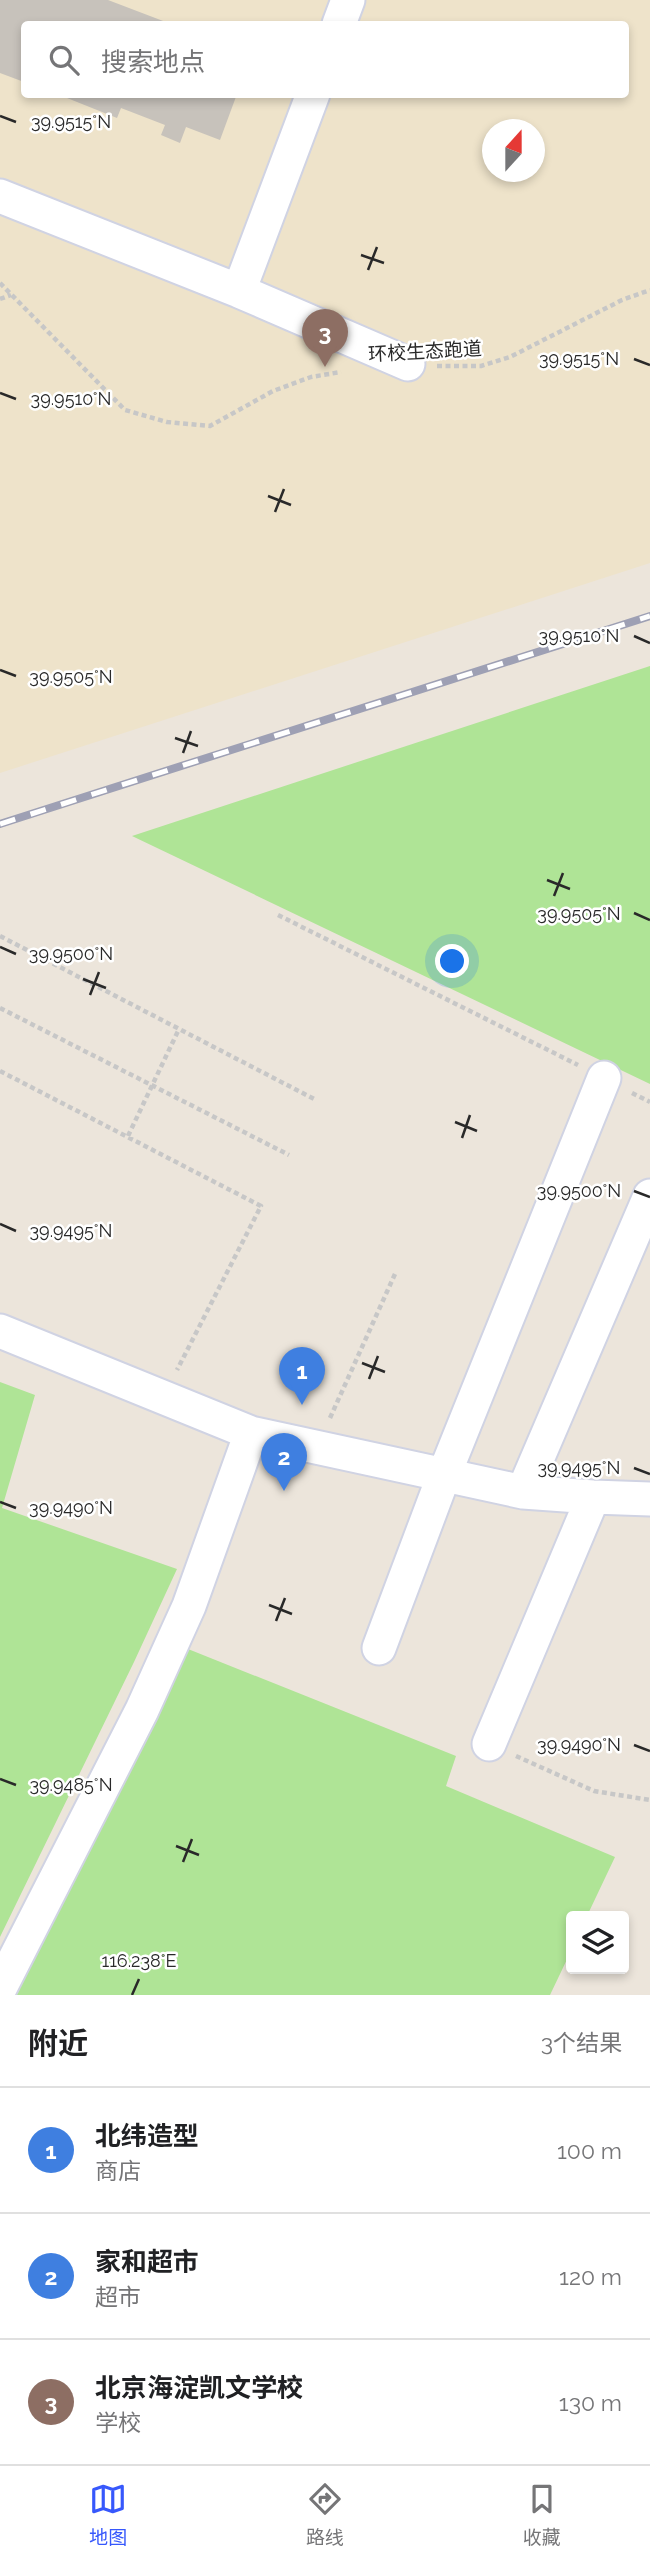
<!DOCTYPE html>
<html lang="zh">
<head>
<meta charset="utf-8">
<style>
	:root { --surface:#fff; --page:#f6f6f6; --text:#202124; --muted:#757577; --line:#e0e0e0; --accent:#3758fc }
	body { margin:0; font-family:Raleway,"Noto Sans SC",sans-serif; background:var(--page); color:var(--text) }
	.controls { position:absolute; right:21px; bottom:21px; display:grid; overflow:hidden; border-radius:7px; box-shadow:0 4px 10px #0003 }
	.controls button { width:63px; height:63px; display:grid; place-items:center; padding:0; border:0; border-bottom:2px solid var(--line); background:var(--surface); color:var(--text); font:35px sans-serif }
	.compass { position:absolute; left:482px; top:119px; width:63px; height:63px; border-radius:50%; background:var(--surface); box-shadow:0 4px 10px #0003; rotate:21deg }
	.you { position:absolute; left:453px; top:962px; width:24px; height:24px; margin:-18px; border:5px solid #fff; border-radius:50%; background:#1a73e8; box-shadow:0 0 0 10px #1a73e833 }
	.badge { display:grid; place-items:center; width:46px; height:46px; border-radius:50%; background:var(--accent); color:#fff; font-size:23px; font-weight:700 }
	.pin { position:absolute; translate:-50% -58px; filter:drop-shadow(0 2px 4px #0008) }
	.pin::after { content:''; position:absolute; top:37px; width:24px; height:21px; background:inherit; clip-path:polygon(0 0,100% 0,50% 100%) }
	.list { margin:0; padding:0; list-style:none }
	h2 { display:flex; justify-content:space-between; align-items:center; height:91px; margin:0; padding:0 28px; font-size:30px }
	h2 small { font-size:23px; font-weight:400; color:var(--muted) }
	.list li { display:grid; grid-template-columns:46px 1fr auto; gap:21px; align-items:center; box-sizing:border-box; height:126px; padding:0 28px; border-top:2px solid var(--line) }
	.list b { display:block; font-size:26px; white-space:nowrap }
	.list p { margin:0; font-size:23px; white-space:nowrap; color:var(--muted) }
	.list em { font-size:23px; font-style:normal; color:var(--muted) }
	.icon { flex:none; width:38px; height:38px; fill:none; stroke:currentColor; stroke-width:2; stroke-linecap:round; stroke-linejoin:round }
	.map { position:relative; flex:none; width:650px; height:1995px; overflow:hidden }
	.search { position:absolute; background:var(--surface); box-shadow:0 4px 10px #0003; left:21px; right:21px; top:21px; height:77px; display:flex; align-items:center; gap:18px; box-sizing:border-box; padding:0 24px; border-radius:7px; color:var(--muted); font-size:26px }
	.sheet { height:469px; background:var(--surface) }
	nav { display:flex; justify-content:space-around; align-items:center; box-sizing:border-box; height:98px; border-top:2px solid var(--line); background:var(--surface); font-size:19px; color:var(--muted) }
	nav a { display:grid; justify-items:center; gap:4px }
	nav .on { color:var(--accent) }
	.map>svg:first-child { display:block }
	.education { fill:#eee3ca; fill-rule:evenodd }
	.green { fill:#afe496 }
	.building { fill:#c7c2bb }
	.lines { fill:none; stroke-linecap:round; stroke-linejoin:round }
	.minor-casing { stroke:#d0d3e3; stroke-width:37 }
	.path { stroke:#c7c7c7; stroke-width:4.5; stroke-dasharray:5 3.5; stroke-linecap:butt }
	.minor { stroke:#fff; stroke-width:33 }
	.rail-casing { stroke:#9ea0b4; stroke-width:8 }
	.rail { stroke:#fff; stroke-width:5; stroke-dasharray:16; stroke-linecap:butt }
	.ticks { fill:none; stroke:#292929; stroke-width:2.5 }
	.labels { text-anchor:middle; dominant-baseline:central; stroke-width:5; stroke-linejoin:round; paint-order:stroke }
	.street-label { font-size:19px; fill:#292929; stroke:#fff }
	.ticks-label { font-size:18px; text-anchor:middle; fill:#292929; stroke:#fff; stroke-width:5; stroke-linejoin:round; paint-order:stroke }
</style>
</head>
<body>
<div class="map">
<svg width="650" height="1995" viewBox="0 0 650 1995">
	<rect width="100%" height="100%" fill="#ece5db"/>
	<path class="education" d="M0,0h650v563l-650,210zM24,24h602v70h-602zM492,130h42v42h-42z"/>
	<path class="green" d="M650,666v418l-518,-248z
		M0,1382l35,13 -33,113 175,61 -43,93 -134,275z
		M188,1649l268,107 -10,30 169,71 -28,59h-16v35l-21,44h-534z"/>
	<path class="building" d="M0,0h108l63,24h-147v58l-24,-9z
		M57,94h180l-17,46 -34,-13 -6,16 -19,-8 4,-10 -44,-17 -4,10z"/>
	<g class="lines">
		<g class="minor-casing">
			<path id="minor" d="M339,24l9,-24
				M0,196l239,95 169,73
				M239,291l74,-197
				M0,1331l251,102
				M523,1492l127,-296
				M379,1648l65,-173 160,-397
				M489,1744l104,-247
				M0,1988l142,-278 47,-104 62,-173 272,59 70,5 57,2"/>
		</g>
		<path class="path" d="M0,283l125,127 42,12 43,4 63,-35 38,-14 30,-5
			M0,299l11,-4
			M437,366h44l29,-9 112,-57 28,-10
			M278,915l300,150
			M0,936l316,164
			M0,1008l289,147
			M0,1071l261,135 -84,164
			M632,1093l18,9
			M128,1136l51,-107
			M330,1418l65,-144
			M516,1756l78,35 56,9"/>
		<use href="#minor" class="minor"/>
		<g class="rail-casing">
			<path id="rail" d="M0,824l650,-208"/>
		</g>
		<use href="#rail" class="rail"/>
	</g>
	<path class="ticks" d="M0,116l16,6M361,255l23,8M368,270l9,-23M634,359l16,6M0,393l16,6M268,496l23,9M275,512l9,-23M634,636l16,7M0,670l16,6M175,738l23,8M183,753l8,-22M547,880l23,9M554,896l9,-23M634,913l16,7M0,947l16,7M83,979l23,9M90,995l9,-23M455,1122l22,9M462,1138l8,-23M634,1191l16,6M0,1224l16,7M362,1363l23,9M369,1379l9,-23M634,1468l16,6M0,1502l16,6M269,1605l23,9M276,1621l9,-23M634,1745l16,6M0,1779l16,6M176,1846l23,9M183,1862l9,-23M132,1995l7,-16"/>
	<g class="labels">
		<g class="street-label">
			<text transform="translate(425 351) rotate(-3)">环校生态跑道</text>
		</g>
	</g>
	<g class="ticks-label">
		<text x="71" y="128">39.9515°N</text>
		<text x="579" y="365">39.9515°N</text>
		<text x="71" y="405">39.9510°N</text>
		<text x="579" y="642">39.9510°N</text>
		<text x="71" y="683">39.9505°N</text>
		<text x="579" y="920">39.9505°N</text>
		<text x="71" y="960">39.9500°N</text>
		<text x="579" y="1197">39.9500°N</text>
		<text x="71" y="1237">39.9495°N</text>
		<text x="579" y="1474">39.9495°N</text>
		<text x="71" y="1514">39.9490°N</text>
		<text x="579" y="1751">39.9490°N</text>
		<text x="71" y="1791">39.9485°N</text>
		<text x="139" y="1967">116.238°E</text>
	</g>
</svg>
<div class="controls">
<button><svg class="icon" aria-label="layers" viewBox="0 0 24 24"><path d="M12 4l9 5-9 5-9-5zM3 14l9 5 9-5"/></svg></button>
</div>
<svg class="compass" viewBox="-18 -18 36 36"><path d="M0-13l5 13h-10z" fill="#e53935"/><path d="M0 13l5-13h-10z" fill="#757577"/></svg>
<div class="you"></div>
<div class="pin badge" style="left:302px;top:1405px;background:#3f7fe0">1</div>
<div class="pin badge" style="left:284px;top:1491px;background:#3f7fe0">2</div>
<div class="pin badge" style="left:325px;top:367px;background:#8d6e63">3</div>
<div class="search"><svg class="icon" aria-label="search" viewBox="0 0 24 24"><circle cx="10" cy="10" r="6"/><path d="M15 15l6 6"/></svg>搜索地点</div>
</div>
<section class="sheet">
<h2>附近<small>3个结果</small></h2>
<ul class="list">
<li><span class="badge" style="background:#3f7fe0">1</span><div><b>北纬造型</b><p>商店</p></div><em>100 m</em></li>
<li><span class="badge" style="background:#3f7fe0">2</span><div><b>家和超市</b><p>超市</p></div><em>120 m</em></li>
<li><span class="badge" style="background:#8d6e63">3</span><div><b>北京海淀凯文学校</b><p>学校</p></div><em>130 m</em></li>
</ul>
</section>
<nav>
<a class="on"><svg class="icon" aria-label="map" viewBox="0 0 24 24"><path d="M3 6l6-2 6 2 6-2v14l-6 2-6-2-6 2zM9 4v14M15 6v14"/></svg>地图</a>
<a><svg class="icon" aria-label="directions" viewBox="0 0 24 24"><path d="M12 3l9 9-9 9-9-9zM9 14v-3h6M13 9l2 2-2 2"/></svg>路线</a>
<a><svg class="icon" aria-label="saved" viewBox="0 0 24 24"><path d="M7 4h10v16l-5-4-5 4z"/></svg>收藏</a>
</nav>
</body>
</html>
